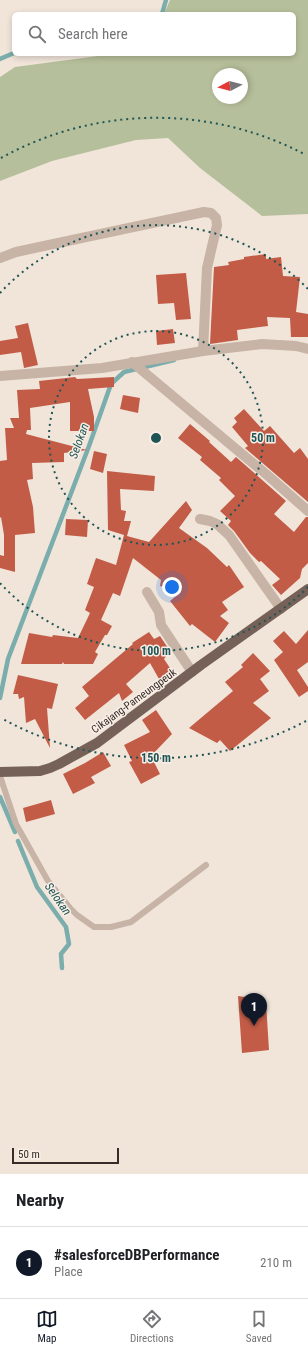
<!DOCTYPE html>
<html lang="en">
<head>
<meta charset="utf-8">
<style>
	:root { --surface:#fff; --page:#f2f2f2; --text:#202124; --muted:#757577; --line:#e0e0e0; --accent:#111827 }
	body { margin:0; font-family:"Roboto Condensed",sans-serif; background:var(--page); color:var(--text) }
	.compass { position:absolute; left:212px; top:68px; width:36px; height:36px; border-radius:50%; background:var(--surface); box-shadow:0 2px 6px #0003; rotate:263deg }
	.scale { position:absolute; left:12px; bottom:10px; width:107px; box-sizing:border-box; padding-left:4px; border:2px solid #352b27; border-top:0; font-size:11px; line-height:14px; white-space:nowrap; color:#352b27; -webkit-text-stroke:3px #f9efe7; paint-order:stroke }
	.you { position:absolute; left:172px; top:587px; width:14px; height:14px; margin:-10px; border:3px solid #fff; border-radius:50%; background:#1a73e8; box-shadow:0 0 0 6px #1a73e833 }
	.badge { display:grid; place-items:center; width:26px; height:26px; border-radius:50%; background:var(--accent); color:#fff; font-size:13px; font-weight:700 }
	.pin { position:absolute; translate:-50% -33px; filter:drop-shadow(0 1px 2px #0008) }
	.pin::after { content:''; position:absolute; top:21px; width:14px; height:12px; background:inherit; clip-path:polygon(0 0,100% 0,50% 100%) }
	.list { margin:0; padding:0; list-style:none }
	h2 { display:flex; justify-content:space-between; align-items:center; height:52px; margin:0; padding:0 16px; font-size:17px }
	h2 small { font-size:13px; font-weight:400; color:var(--muted) }
	.list li { display:grid; grid-template-columns:26px 1fr auto; gap:12px; align-items:center; box-sizing:border-box; height:72px; padding:0 16px; border-top:1px solid var(--line) }
	.list b { display:block; font-size:15px; white-space:nowrap }
	.list p { margin:0; font-size:13px; white-space:nowrap; color:var(--muted) }
	.list em { font-size:13px; font-style:normal; color:var(--muted) }
	.icon { flex:none; width:22px; height:22px; fill:none; stroke:currentColor; stroke-width:2; stroke-linecap:round; stroke-linejoin:round }
	.map { position:relative; flex:none; width:308px; height:1174px; overflow:hidden }
	.search { position:absolute; background:var(--surface); box-shadow:0 2px 6px #0003; left:12px; right:12px; top:12px; height:44px; display:flex; align-items:center; gap:10px; box-sizing:border-box; padding:0 14px; border-radius:6px; color:var(--muted); font-size:15px }
	.sheet { height:124px; background:var(--surface) }
	nav { display:flex; justify-content:space-around; align-items:center; box-sizing:border-box; height:56px; border-top:1px solid var(--line); background:var(--surface); font-size:11px; color:var(--muted) }
	nav a { display:grid; justify-items:center; gap:2px }
	nav .on { color:var(--accent) }
	.map>svg:first-child { display:block }
	.green { fill:#b6bf9b; fill-rule:evenodd }
	.lines { fill:none; stroke-linecap:round; stroke-linejoin:round }
	.stream { stroke:#7aadab; stroke-width:4.5 }
	.building { fill:#c25c47 }
	.lane { stroke:#c8b4a7; stroke-width:6 }
	.street { stroke:#c8b4a7; stroke-width:10 }
	.primary { stroke:#766159; stroke-width:10 }
	.ring { fill:none; stroke:#1e5554; stroke-width:2; stroke-dasharray:2 4 }
	.labels { text-anchor:middle; dominant-baseline:central; stroke-width:3; stroke-linejoin:round; paint-order:stroke }
	.street-label { font-size:11px; fill:#352b27; stroke:#f9efe7 }
	.water-label { font-size:12px; font-style:italic; fill:#1e5554; stroke:#f9efe7 }
	.centre { fill:#1e5554; stroke:#f9efe7; stroke-width:2 }
	.ring-label { font-size:12px; text-anchor:middle; font-weight:bold; fill:#1e5554; stroke:#f9efe7; stroke-width:3; stroke-linejoin:round; paint-order:stroke }
</style>
</head>
<body>
<div class="map">
<svg width="308" height="1174" viewBox="0 0 308 1174">
	<rect width="100%" height="100%" fill="#f1e5da"/>
	<path class="green" d="M170,0h138v214l-46,2 -62,-48 -32,-30 -32,2 -84,21 -52,20v-104l15,-10 98,-13h181v-40h-130zM218,74h24v24h-24z"/>
	<g class="lines">
		<path class="stream" d="M162,14l4,-14
			M0,59l14,-6
			M0,698l8,-39 81,-213 22,-62 13,-12 50,-12
			M0,797l15,35
			M18,841l19,46 29,40 3,17 -8,10 1,14"/>
	</g>
	<path class="building" d="M266,254v5l15,-2 2,19 17,1 -4,35 12,2v23h-17l-1,-19 -23,-1 1,9 -31,4 1,10 -28,4 4,-77 15,-2 -1,-3 16,-3v-2z
		M186,273l5,46 -15,1 -2,-17 -16,1 -2,-29z
		M28,323l10,42 -14,3 -3,-16 -21,3v-14l18,-3 -3,-12z
		M173,329l2,14 -18,2 -1,-14z
		M75,377l2,2 37,-2v10l-26,2 6,28v14h-24v-29l-40,6 1,22h-4l-1,4 61,16 -23,3v9l-32,1 1,16 -6,1 6,27 2,26 -20,2v37l-15,-4v-13l4,1v-21l-3,-18 -1,1v-57l7,-1 -2,-32h9l-4,-10h9l-2,-28 23,-1 -1,-8z
		M123,395l17,3 -2,15 -18,-4z
		M244,409l20,22 6,-5 24,27 6,-5 8,11v43l-63,-54 3,-2 -16,-19 5,-5 -3,-4z
		M190,424l20,17 -1,1 22,20 5,-5 50,44 -12,13 20,18 12,-15h2v46l-6,6 -2,9 -19,17 -9,-10 8,-6 -19,-18 -2,1 -9,-9 -16,-22 -6,-6 3,-4 -11,-10 15,-15 -16,-16 2,-2 -21,-18 2,-3 -24,-19z
		M94,451l13,3 -4,19 -13,-4z
		M107,471l48,5 -1,15 -34,-2 1,21 5,1 -2,10h7l-4,15 22,6 37,-41 6,9 -13,18 28,20 20,19 2,-2 15,22 -22,15 6,8 -8,6 9,7 -14,19 -23,-18 -2,2 -20,-25 11,-9 -21,-6 1,-6 -28,-22 -13,38 -7,-3 -12,27 11,6 -5,9h-2l-10,17 3,2 -5,10h-29l-1,-2 -1,2h-41l8,-31 23,4 1,-2 25,3 12,-25 -5,-3 9,-23 -7,-3 9,-26 20,7 8,-30 -16,-5z
		M66,519l22,1 -1,17 -22,-2z
		M308,630v32l-11,8 11,17v4l-9,6 -25,-37 9,-8 -10,-11 11,-10 12,13z
		M149,632l5,7 6,-3 10,15 -6,8 8,12 -13,8 -9,-16 -24,21 7,8 -11,9 -3,-8 -34,27 -10,-12 14,-12 -7,-9 51,-43 -1,-1z
		M253,653l17,18 -10,8 9,12 -16,12 18,15 -41,33 -10,-11 -3,3 -28,-15 44,-37 -8,-9 18,-15 -2,-2z
		M18,675l40,9 -6,25 -5,-1 3,40 -15,-29 -9,4 -2,-26 -5,2 -1,-5h-5z
		M156,710l16,24 -21,22 9,18 -19,10 -12,-22 3,-1 -8,-16 26,-13 -8,-12z
		M103,752l8,14 -20,11 4,6 -22,11 -10,-20 22,-11z
		M51,800l4,14 -29,8 -3,-14z
		M238,996l7,1 21,6 3,47 -27,3z"/>
	<g class="lines">
		<path class="lane" d="M0,776l16,48 32,57 22,27 7,7 17,12h17l20,-5 75,-57"/>
		<path class="street" d="M0,258l16,-6 188,-40 7,1 5,5 1,7 -10,43 -4,83
			M132,362l134,112 42,37
			M0,376l102,-8 101,-17 59,-7 34,2 12,3
			M200,519l10,2 7,3 12,11 52,74
			M147,592l12,20 2,13 31,47"/>
		<path class="primary" d="M0,772l40,-1 10,-3 9,-4 38,-21 104,-78 107,-76"/>
	</g>
	<g class="ring">
		<circle cx="156" cy="438" r="107"/>
		<path d="M308 587A213 213 0 0 1 0 583M0 293A213 213 0 0 1 308 289"/>
		<path d="M306 721A320 320 0 0 1 1 718M1 158A320 320 0 0 1 306 155"/>
	</g>
	<g class="labels">
		<g class="street-label">
			<text transform="translate(134 701) rotate(-36)">Cikajang-Pameungpeuk</text>
		</g>
		<g class="water-label">
			<text transform="translate(79 441) rotate(-70)">Selokan</text>
			<text transform="translate(58 899) rotate(55)">Selokan</text>
		</g>
	</g>
	<circle cx="156" cy="438" r="6" class="centre"/>
	<g class="ring-label">
		<text x="263" y="442">50 m</text>
		<text x="156" y="655">100 m</text>
		<text x="156" y="762">150 m</text>
	</g>
</svg>
<svg class="compass" viewBox="-18 -18 36 36"><path d="M0-13l5 13h-10z" fill="#e53935"/><path d="M0 13l5-13h-10z" fill="#757577"/></svg>
<div class="scale">50 m</div>
<div class="you"></div>
<div class="pin badge" style="left:254px;top:1026px">1</div>
<div class="search"><svg class="icon" aria-label="search" viewBox="0 0 24 24"><circle cx="10" cy="10" r="6"/><path d="M15 15l6 6"/></svg>Search here</div>
</div>
<section class="sheet">
<h2>Nearby<small></small></h2>
<ul class="list">
<li><span class="badge">1</span><div><b>#salesforceDBPerformance</b><p>Place</p></div><em>210 m</em></li>
</ul>
</section>
<nav>
<a class="on"><svg class="icon" aria-label="map" viewBox="0 0 24 24"><path d="M3 6l6-2 6 2 6-2v14l-6 2-6-2-6 2zM9 4v14M15 6v14"/></svg>Map</a>
<a><svg class="icon" aria-label="directions" viewBox="0 0 24 24"><path d="M12 3l9 9-9 9-9-9zM9 14v-3h6M13 9l2 2-2 2"/></svg>Directions</a>
<a><svg class="icon" aria-label="saved" viewBox="0 0 24 24"><path d="M7 4h10v16l-5-4-5 4z"/></svg>Saved</a>
</nav>
</body>
</html>
